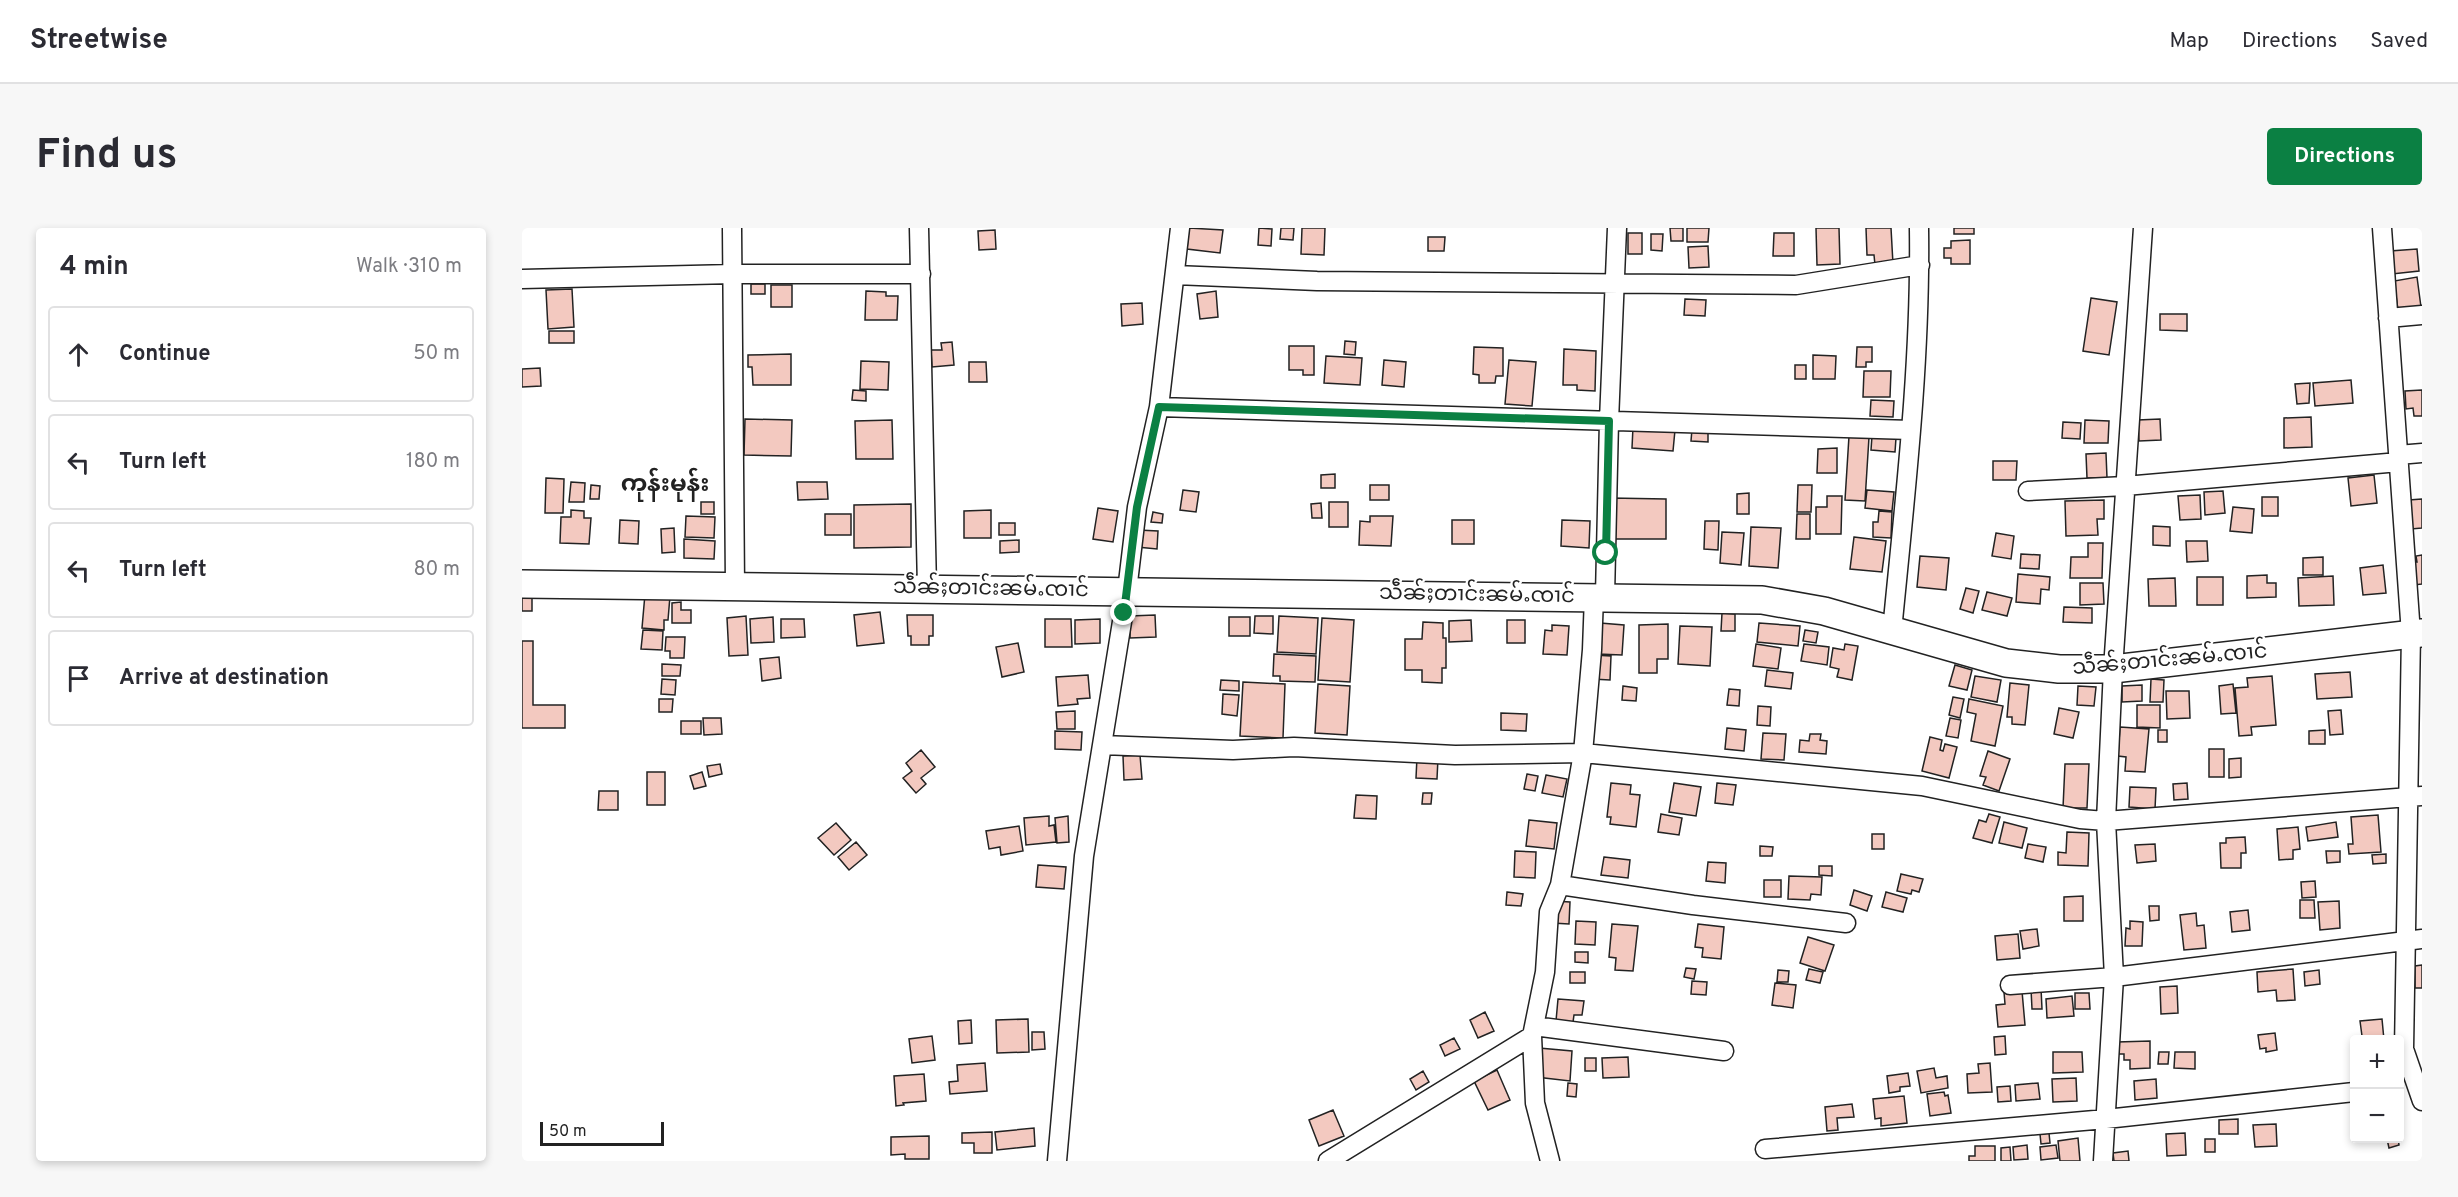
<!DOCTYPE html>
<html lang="en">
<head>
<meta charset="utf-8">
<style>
	:root { --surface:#fff; --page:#f7f7f7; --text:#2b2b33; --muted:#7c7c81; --line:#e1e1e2; --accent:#0b8043 }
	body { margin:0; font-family:Overpass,"Noto Sans Myanmar",sans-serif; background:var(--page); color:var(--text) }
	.controls { position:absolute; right:18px; bottom:18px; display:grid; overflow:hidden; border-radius:6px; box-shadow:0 3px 9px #0003 }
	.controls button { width:54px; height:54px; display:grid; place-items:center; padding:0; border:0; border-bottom:2px solid var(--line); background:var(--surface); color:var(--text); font:30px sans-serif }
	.scale { position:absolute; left:18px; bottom:15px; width:124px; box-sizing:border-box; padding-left:6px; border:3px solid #222; border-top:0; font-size:16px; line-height:21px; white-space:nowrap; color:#222; -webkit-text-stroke:4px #fff; paint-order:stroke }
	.stop { position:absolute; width:18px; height:18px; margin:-14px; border:4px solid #0b8043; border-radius:50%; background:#fff }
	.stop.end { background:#0b8043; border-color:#fff; box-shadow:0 2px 6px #0008 }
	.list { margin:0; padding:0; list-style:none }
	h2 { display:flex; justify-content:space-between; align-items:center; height:78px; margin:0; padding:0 24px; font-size:26px }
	h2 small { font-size:20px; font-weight:400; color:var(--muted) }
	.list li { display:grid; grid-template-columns:39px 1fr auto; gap:18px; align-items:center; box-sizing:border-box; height:96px; margin:0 12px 12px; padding:0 12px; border:2px solid var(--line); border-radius:6px }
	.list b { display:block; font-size:22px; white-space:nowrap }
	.list em { font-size:20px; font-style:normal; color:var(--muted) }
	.icon { flex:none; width:33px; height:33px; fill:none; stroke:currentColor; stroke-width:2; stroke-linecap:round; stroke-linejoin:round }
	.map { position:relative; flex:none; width:1900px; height:933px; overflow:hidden; border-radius:6px }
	header { display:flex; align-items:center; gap:36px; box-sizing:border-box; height:84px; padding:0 30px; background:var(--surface); border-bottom:2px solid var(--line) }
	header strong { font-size:28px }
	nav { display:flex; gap:33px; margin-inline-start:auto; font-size:21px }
	.intro { display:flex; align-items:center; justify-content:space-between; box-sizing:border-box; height:144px; padding:0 36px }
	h1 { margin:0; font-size:42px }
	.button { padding:15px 27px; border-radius:6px; background:var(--accent); color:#fff; font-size:21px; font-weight:700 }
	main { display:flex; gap:36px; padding:0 36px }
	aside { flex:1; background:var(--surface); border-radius:6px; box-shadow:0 3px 9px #0003 }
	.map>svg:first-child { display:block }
	.building { fill:#f3c9c0; stroke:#222; stroke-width:1.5 }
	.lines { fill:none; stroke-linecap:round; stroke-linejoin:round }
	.minor-casing { stroke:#222; stroke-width:21 }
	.highway-casing { stroke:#222; stroke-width:30 }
	.minor { stroke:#fff; stroke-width:18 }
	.highway { stroke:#fff; stroke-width:27 }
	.route { stroke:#0b8043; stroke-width:8 }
	.labels { text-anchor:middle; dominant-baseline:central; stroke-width:4.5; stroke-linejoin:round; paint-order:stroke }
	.street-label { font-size:21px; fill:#222; stroke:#fff }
	.quarter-label { font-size:24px; font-weight:bold; fill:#222; stroke:#fff }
</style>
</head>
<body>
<header>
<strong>Streetwise</strong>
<nav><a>Map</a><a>Directions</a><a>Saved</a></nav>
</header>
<div class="intro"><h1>Find us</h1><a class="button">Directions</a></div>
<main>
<aside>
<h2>4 min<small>Walk · 310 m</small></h2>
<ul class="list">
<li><svg class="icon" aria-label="ahead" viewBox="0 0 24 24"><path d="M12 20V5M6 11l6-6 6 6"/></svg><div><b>Continue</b></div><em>50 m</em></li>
<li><svg class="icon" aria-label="left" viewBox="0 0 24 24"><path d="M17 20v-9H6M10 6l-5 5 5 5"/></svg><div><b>Turn left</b></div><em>180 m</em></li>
<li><svg class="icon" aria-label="left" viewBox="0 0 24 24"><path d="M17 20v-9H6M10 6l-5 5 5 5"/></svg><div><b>Turn left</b></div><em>80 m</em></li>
<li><svg class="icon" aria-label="arrive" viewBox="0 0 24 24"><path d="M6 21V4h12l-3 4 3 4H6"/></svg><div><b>Arrive at destination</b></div></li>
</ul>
</aside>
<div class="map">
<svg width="1900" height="933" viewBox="0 0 1900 933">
	<rect width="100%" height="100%" fill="#fff"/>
	<path class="building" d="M667,0l34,2 -3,23 -33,-4z
		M737,0l13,1 -1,17 -13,-1z
		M759,0h13l-1,12 -13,-1z
		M780,0h23l-1,27 -23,-1z
		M1148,0h13v13h-12z
		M1165,0h22l-1,14h-21z
		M1294,0h23l1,36 -23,1z
		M1344,0h25l2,36 -18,1 -1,-10h-7z
		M1432,0h20v6h-20z
		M473,2l1,19 -17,1 -1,-19z
		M1106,5h14v21h-14z
		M1252,5h20v23h-21z
		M1129,6h12l-1,17 -11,-1z
		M906,9h17l-1,14h-16z
		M1448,12v24h-19v-6h-7v-10h7v-7z
		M1186,18l1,21 -20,1 -1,-21z
		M1895,21l2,22 -27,3 -2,-23z
		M1895,49l4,30 -23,3 -4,-29z
		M229,56h14v10h-14z
		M249,57h21v22h-21z
		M50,61l2,38 -26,2 -2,-39z
		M344,63l20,1v4h12l-1,24h-32z
		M694,63l2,26 -18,2 -3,-25z
		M1569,70l26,4 -8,53 -26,-4z
		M1163,71l21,1 -1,16 -21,-1z
		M620,75l1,21 -21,2 -1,-22z
		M1638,86h27v17l-27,-1z
		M27,103h25v12h-25z
		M823,113l11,1 -1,13 -11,-1z
		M430,114l2,23 -22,2 -1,-17h11l-1,-7z
		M767,118h25v29h-11v-5h-14z
		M952,119l29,1v28h-7l-1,7h-16v-8l-6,-1z
		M1335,119h15v15h-6v5h-10z
		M1042,121l32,2 -1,40 -18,-1v-5h-14z
		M269,126v31h-38l-1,-18h-4v-12z
		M1291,127l23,1 -1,23h-22z
		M804,128l36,2 -2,27 -36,-2z
		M862,132l22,2 -2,25 -22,-2z
		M987,132l27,2 -4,44 -27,-2z
		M339,133l28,1 -1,28 -28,-1z
		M447,134h17l1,20h-18z
		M1273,137h11v14h-11z
		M18,140l1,18 -19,1v-18z
		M1342,143h27l-1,26h-27z
		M1829,152l2,23 -38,3 -2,-23z
		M1788,155l-1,20 -12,1 -2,-20z
		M331,162l13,1v10l-14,-1z
		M1900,162v26h-8l-1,-8 -7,1 -1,-18z
		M1349,172l23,1 -1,16 -23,-1z
		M1789,189l1,30 -28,1v-30z
		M223,191l47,1 -1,36 -47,-1z
		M1638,191l1,21 -22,1 -1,-21z
		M370,192l1,39h-37l-1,-38z
		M1563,192l24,1 -1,22h-24z
		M1541,194l18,1 -1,16 -18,-1z
		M1111,199l42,3 -2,21 -41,-3z
		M1170,201h16v13l-17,-1z
		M1327,208l20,1 -4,64 -20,-1z
		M1350,208l24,2 -1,14 -24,-2z
		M1315,220v25h-20l1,-24z
		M1584,225l1,25h-20l-1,-24z
		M1471,233h24l-1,19h-23z
		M813,246v14h-14v-13z
		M1852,247l3,28 -26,3 -3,-28z
		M24,250l18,1 -1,34h-18z
		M49,254l14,1 -1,19h-15z
		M275,254h30l1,17 -30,1z
		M69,257l9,1 -1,13h-9z
		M848,257h19v15h-19z
		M1276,257h14l-1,27h-14z
		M661,262l16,2 -3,20 -16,-2z
		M1345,262l27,2 -2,19 -27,-3z
		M1701,263l2,22 -20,2 -1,-23z
		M1227,265v21h-12v-20z
		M1678,267l1,24 -21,1 -2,-24z
		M1305,268h15l-1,38h-25v-27h11z
		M1740,269h16v19h-16z
		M1088,270l56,1v40h-56z
		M1900,271v29l-11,1 -2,-29z
		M1582,272v19h-7l1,16 -32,1 -1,-35z
		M179,274h13v12h-13z
		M807,274h19v25h-19z
		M799,275l1,15h-10l-1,-14z
		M389,276v43l-57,1v-43z
		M1711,279l21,2 -2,24 -22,-2z
		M576,280l20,3 -5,31 -20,-3z
		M49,282l13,1v7h7l-2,26 -29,-1 1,-26h10z
		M469,282v28h-27v-27z
		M1357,283l13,1 -1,26 -18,-1v-15h5z
		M631,284l10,2 -1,9 -11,-1z
		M303,286h26v21h-26z
		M1275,286h13v25h-14z
		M164,288l29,1 -1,21 -29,-1z
		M848,288h23l-2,30 -32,-1 1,-24 10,1z
		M98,292l19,1 -1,23 -19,-1z
		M930,292h22v24h-22z
		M1040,292l28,1 -1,27 -28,-2z
		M1183,293h14l-1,29 -14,-1z
		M477,295h16v12h-16z
		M1631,298l17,1v19l-17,-1z
		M1229,299l30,1 -3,40 -29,-2z
		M152,300l1,24 -13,1 -1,-24z
		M616,302l20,1 -1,18 -20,-2z
		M1200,304l22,1 -3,32 -21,-2z
		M1474,305l18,3 -3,23 -19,-3z
		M1332,309l32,4 -4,31 -32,-3z
		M162,311l31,2 -1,18 -30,-1z
		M497,312v12l-19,1v-12z
		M1664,313h21l1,20 -21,1z
		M1566,315h15l-1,35h-32l1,-21h17z
		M1499,326l19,1 -1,14 -19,-1z
		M1900,327v29l-8,1 -2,-23h5l-1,-6z
		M1398,328l29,2 -3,32 -29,-3z
		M1801,329v18h-20v-17z
		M1861,337l3,28 -23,2 -3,-27z
		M1496,346l32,3 -1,13 -8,-1 -1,15 -24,-2z
		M1745,347v8h9v14l-29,1v-22z
		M1811,348l1,29 -35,1 -1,-28z
		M1675,349h26v28h-26z
		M1653,350l1,28h-27l-1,-27z
		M1558,355h23l1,21 -24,1z
		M1444,360l13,3 -6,22 -13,-4z
		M0,361h10v22h-10z
		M1465,364l25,6 -5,18 -25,-6z
		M123,366l25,2 -2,24h-4v10l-22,-2z
		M159,374v8h10v13h-19v-20z
		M1542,379l28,1v15l-29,-1z
		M358,384l4,31 -27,3 -3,-31z
		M1200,385l13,1v17h-14z
		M385,387h26v21h-4v9h-18v-9h-3z
		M633,387l1,22 -26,1v-22z
		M224,388l2,39 -19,1 -2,-38z
		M733,388h18v18l-19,-1z
		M757,388l39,2 -2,36 -39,-2z
		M251,389l1,25 -23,1 -1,-24z
		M707,389h21v19h-21z
		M800,390l32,2 -4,62 -32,-2z
		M259,391h23l1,18 -24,1z
		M523,391h26l1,28h-27z
		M578,391v24l-25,1v-24z
		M949,392l1,21 -23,1v-21z
		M985,392h18v23h-18z
		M901,394l20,1v15h3v30h-4v15l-20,-1v-12h-17v-31h17z
		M1078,395l24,2 -2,30 -24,-1z
		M1237,395l41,3 -2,20 -41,-4z
		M1146,396v35h-11v14h-18v-48z
		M1030,397l17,1 -2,29 -24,-1 2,-24 7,1z
		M1158,398l32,1 -2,39 -32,-2z
		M121,402l20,1 -1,19 -21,-1z
		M1283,402l13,2 -2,11 -13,-2z
		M144,409h19l-1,21h-14v-7h-5z
		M0,413h11v64h32v23h-43z
		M496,415l6,29 -22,5 -6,-30z
		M1234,416l25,4 -3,21 -25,-3z
		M1282,416l25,3 -2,18 -26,-4z
		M1323,416l13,2 -6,34 -15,-3 2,-8 -9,-2 3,-19 11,2z
		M752,426l42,2 -1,26 -35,-1v-5h-7z
		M1071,427l18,1 -1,24 -18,-1z
		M257,429l2,21 -19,3 -2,-22z
		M140,436l19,1 -1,11h-18z
		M1433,437l17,5 -5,20 -18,-4z
		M1245,442l26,3 -2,16 -26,-3z
		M1828,444l2,25 -35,2 -2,-25z
		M566,447l2,23 -13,1 1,5 -20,2 -2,-29z
		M1453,448l26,4 -4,22 -26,-5z
		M1750,448l4,49 -25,2 1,8 -13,1 -4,-48 13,-1 -1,-9z
		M140,451l14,1 -1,15 -14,-1z
		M1629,451l13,1 -1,22h-13z
		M699,452l18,1v10l-19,-1z
		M721,454l42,2 -2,54 -43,-2z
		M1488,455l19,2 -4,40 -13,-1v-7h-5z
		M796,456l32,2 -3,49 -32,-2z
		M1711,456l3,29 -15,1 -2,-28z
		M1620,457v16l-20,1v-16z
		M1101,458l14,2 -1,13 -14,-1z
		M1556,458l18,1 -2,19 -17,-1z
		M1207,461l11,1 -1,16 -12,-1z
		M1644,463h23l1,27 -23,1z
		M701,466l16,1 -2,21 -15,-2z
		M1431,469l11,2 -4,19 -11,-3z
		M137,471h14l-1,13h-13z
		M1447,471l34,7 -8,40 -24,-5 5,-27 -9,-2z
		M1615,477h23v23l-23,-1z
		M1236,478l13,1 -1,19 -13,-1z
		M1537,480l20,4 -6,26 -19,-4z
		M1819,482l2,24 -13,1 -2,-24z
		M553,483v18h-18l-1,-17z
		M979,485l26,1 -1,17 -25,-1z
		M181,490h18l1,16 -18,1z
		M1428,490l11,2 -3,18 -12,-2z
		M159,493h20v13h-20z
		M1598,499l29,2 -4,43 -20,-1 1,-14 -8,-1z
		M1205,500l19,2 -2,21 -19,-2z
		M1636,502h9v12h-9z
		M1803,502v14h-16v-13z
		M533,503l27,1 -1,18 -26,-1z
		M1241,505l23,1 -2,26 -23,-1z
		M1288,506h11l-1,6 7,1 -1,13 -27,-2 1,-12 9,1z
		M1408,509l12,3 -2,10 3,1 2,-7 12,3 -8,31 -27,-7z
		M1687,521h15v28h-15z
		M399,522l14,17 -14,11 5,6 -10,9 -13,-15 9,-7 -6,-8z
		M1466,523l22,8 -11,32 -16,-6 3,-8 -6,-1z
		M618,527l2,24 -18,1 -1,-24z
		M895,529l21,1 -1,21 -21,-1z
		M1719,530v19l-12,1v-19z
		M198,536l2,10 -13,3 -2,-11z
		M1543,536h24l-2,44h-24z
		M125,544h18v33h-18z
		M180,544l4,14 -12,3 -4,-13z
		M1005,546l11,2 -3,15 -11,-2z
		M1024,547l21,4 -4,18 -21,-4z
		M1089,555l20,2 -1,9 10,1 -4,32 -26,-3 1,-7h-4z
		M1152,555l27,4 -5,29 -27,-4z
		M1195,555l19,2 -3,20 -18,-2z
		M1665,555l1,16 -14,1 -1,-16z
		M1608,559l26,1 -1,21 -26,-2z
		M77,563h19v19h-20z
		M901,565h9l-1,11h-9z
		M834,567l21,1 -1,23 -22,-1z
		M1139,586l21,4 -3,17 -21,-3z
		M1467,586l11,3 -8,26 -19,-5 6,-18 7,2z
		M1856,587l3,37 -32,2 -1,-10h5l-2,-27z
		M527,588v10l5,-1 2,17 -30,3 -2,-27z
		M546,588l1,26 -12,1 -2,-25z
		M1007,592l28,3 -3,26 -28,-3z
		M1482,594l23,6 -5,20 -23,-5z
		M1814,594l2,15 -30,4 -2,-14z
		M314,595l15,17 -17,15 -16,-17z
		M497,598l4,25 -22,4 -1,-8 -11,2 -3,-18z
		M1776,599l2,22 -7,1v9l-14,1 -2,-31z
		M1545,604l22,1 -1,33 -30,-1v-13l8,1z
		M1350,606h12v15h-12z
		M1723,609l1,16h-5v15h-20l-1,-25h6v-5z
		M334,614l11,13 -18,15 -11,-13z
		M1506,616l18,3 -3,15 -18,-4z
		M1633,616l1,17 -19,2 -2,-18z
		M1238,618l13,1 -1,9h-12z
		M993,623l21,1 -1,26 -21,-1z
		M1804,623h14v11l-13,1z
		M1864,626v9l-13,1 -1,-9z
		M1082,629l26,3 -2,18 -27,-3z
		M1186,634l18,1 -1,20 -19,-2z
		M516,637l28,2 -2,22 -28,-2z
		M1297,638h13v10l-13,-1z
		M1379,646l22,5 -4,13 -7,-2 -1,4 -14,-3z
		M1267,648l33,1 -1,18 -10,-1 -1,6 -22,-1z
		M1242,652h17v17h-17z
		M1793,653l1,16 -14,1 -1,-16z
		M1332,662l18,6 -5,15 -17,-6z
		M985,664l16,2 -2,12 -15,-1z
		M1364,664l21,6 -4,14 -21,-5z
		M1561,668v25h-19v-24z
		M1778,672h14l1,18h-15z
		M1032,673l16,1 -1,22 -17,-1z
		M1817,673l1,27 -20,2 -2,-28z
		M1627,678h10v14l-9,1z
		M1726,682l2,20 -18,2 -2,-20z
		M1674,685l1,13 7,-1 2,23 -22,2 -4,-35z
		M1054,693l20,1 -1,23 -20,-1z
		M1608,693l13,1 -1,24h-17l1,-18 4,1z
		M1090,696l26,2 -5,45 -18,-1 1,-12 -7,-1z
		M1176,696l26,3 -3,32 -19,-2 1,-9 -8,-1z
		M1515,701l2,17 -16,3 -3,-18z
		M1496,706l2,24 -23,2 -2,-24z
		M1286,709l26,8 -9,26 -25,-8z
		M1053,724h13v11l-13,-1z
		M1900,737v23h-7v-22z
		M1164,740l10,1 -2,10 -10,-2z
		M1287,741l14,3 -3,11 -14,-3z
		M1771,741l2,31 -18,1 -1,-11 -18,2 -1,-20z
		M1256,742l11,1 -1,11h-11z
		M1797,742l1,14 -15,2 -1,-14z
		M1048,744h15v11h-15z
		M1170,753l15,1 -1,13 -15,-1z
		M1253,755l21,2 -3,23 -21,-3z
		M1655,758l1,27 -17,1 -1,-27z
		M1519,760l1,21h-10l-1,-20z
		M1500,763l3,34 -27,2 -2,-22 9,-1 -1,-12z
		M1553,765h14l1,16h-15z
		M1550,768l2,20 -27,2 -1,-19z
		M1036,771l26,2 -2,14h-8l-1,7 -17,-1z
		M963,784l9,19 -16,7 -8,-18z
		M506,791l1,33 -32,1 -1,-33z
		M1860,791l2,21h-17v-4h-5l-2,-15z
		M449,792l1,23 -13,1 -1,-23z
		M510,804h12l1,17 -13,1z
		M1753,805l2,17 -11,2v-4l-6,1 -2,-14z
		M410,808l3,24 -23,3 -3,-24z
		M1483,808l1,18 -11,1 -1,-18z
		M932,810l6,11 -15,7 -5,-11z
		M1628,813v27l-20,1v-9h-6v-6h-6l-1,-12z
		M1017,820l33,3 -2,30 -34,-4z
		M1531,824h29l1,20 -30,1z
		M1637,824h10l-1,12h-10z
		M1653,824h20v17l-21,-1z
		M1106,829l1,20 -26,1 -1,-20z
		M1063,830h11v13h-11z
		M463,835l2,28 -37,3 -1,-12 9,-1 -1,-16z
		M1468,835l2,29 -24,1 -1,-19 12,-1 -1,-9z
		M1412,840l2,10 11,-2 1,12 -27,5 -4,-22z
		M975,842l13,30 -22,10 -14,-29z
		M901,843l6,11 -13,8 -6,-11z
		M1386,845l2,13 -10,1v4l-11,2 -2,-17z
		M402,846l2,27 -23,2 1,2 -8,1 -2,-30z
		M1554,850l1,23 -24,1 -1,-23z
		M1634,851l1,19 -22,2 -1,-19z
		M1046,855l9,1 -1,13 -9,-1z
		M1516,855l2,16 -24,2 -1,-16z
		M1488,858l1,15 -13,1 -1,-15z
		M1422,864l1,4 3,-1 3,18 -21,3 -3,-22z
		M1382,868l3,27 -26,3v-8l-6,1 -2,-20z
		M1330,876l2,13 -17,1 1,12 -11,1 -2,-24z
		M811,882l11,26 -25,10 -10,-26z
		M1716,891v15h-19v-14z
		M1754,896l1,22 -22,1 -2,-22z
		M512,900l1,18 -38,4 -2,-18z
		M470,904v21h-18v-10h-12v-10z
		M1527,905l1,10 -9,1 -1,-10z
		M1663,905l1,22 -19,1 -1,-22z
		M407,908v23h-24v-5l-14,1v-18z
		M1556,910l2,23h-20l-2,-20z
		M1855,910h21l1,7 -10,3 -2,-9 -9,2z
		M1683,911h10v13h-10z
		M1505,917l1,14 -14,1 -1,-13z
		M1534,917l2,13 -17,2 -1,-13z
		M1453,918h20v15h-26v-5h6z
		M1488,919l1,14h-10v-13z
		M1606,923l1,10h-15l-1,-8z"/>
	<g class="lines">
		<g class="minor-casing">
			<path id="minor" d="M210,0l3,358
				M397,0l8,360
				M1860,0l29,406 -7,415 18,52
				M653,47l142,6 479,4 124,-20
				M0,51l211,-5h188
				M1866,90l34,-3
				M637,179l752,23
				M1876,227l24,-2
				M1506,263l97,-5 274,-24
				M1083,368l4,-175 8,-193
				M1370,403c13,-134 29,-269 27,-403
				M580,517l131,5 61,-3 161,8 128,-2 339,33 158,33 26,2 316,-25
				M1038,657l133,20 153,18
				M1488,757l104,-8 308,-38
				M1012,798l190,25
				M1243,921l341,-30 248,-27
				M535,933l27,-305 43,-265 10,-84 22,-100 21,-179
				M806,933l204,-125
				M1028,933l-15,-58 -3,-67 13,-64 4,-60 11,-27 23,-132 9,-103 2,-54
				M1581,933l11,-184 -8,-156 7,-152 30,-441"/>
		</g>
		<g class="highway-casing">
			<path id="highway" d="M0,356l1240,16 62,11 182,52 53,6h54l309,-36"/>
		</g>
		<use href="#minor" class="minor"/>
		<use href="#highway" class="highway"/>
	</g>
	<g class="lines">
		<path class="route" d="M602,385l13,-106 22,-100 450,14 -3,132"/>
	</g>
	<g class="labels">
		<g class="street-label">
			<text transform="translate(469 361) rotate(1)">သဵၼ်ႈတၢင်းၼမ်ႉၸၢင်</text>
			<text transform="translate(955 367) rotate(1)">သဵၼ်ႈတၢင်းၼမ်ႉၸၢင်</text>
			<text transform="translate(1648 432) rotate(-5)">သဵၼ်ႈတၢင်းၼမ်ႉၸၢင်</text>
		</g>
		<g class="quarter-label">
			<text x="143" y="257">ကုန်းမုန်း</text>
		</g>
	</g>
</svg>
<div class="controls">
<button>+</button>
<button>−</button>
</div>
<div class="scale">50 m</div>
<div class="stop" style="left:1084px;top:325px"></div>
<div class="stop end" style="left:602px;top:385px"></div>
</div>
</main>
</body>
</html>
